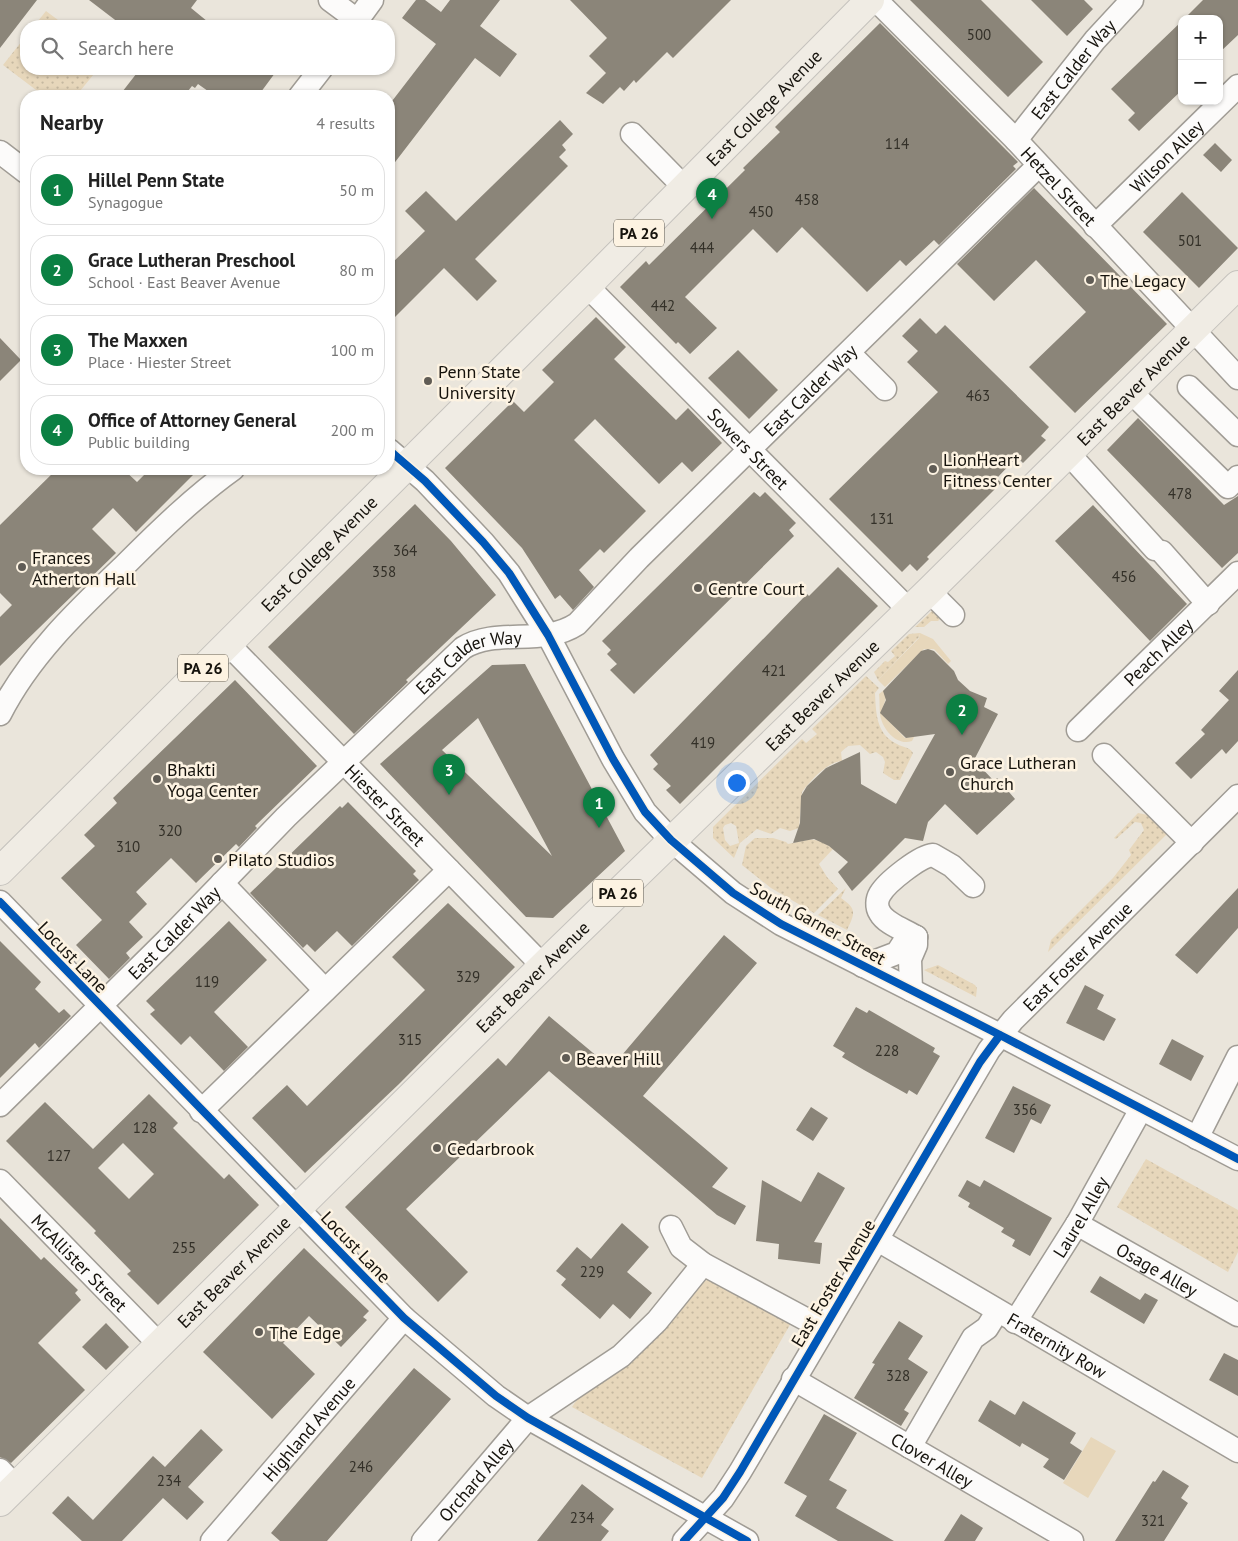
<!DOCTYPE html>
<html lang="en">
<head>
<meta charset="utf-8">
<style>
	:root { --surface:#fff; --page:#f2f2f2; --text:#222; --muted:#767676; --line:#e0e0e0; --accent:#0b8043 }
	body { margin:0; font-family:"PT Sans",sans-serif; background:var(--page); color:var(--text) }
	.controls { position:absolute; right:15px; top:15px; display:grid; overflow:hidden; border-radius:10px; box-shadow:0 1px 4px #0004 }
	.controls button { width:45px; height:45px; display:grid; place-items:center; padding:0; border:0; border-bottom:1px solid var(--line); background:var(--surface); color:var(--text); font:25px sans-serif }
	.you { position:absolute; left:736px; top:782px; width:18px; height:18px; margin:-12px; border:4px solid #fff; border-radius:50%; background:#1a73e8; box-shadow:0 0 0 8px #1a73e833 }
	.badge { display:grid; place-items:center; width:32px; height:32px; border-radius:50%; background:var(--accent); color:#fff; font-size:16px; font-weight:700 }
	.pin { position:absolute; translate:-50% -41px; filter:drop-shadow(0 1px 2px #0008) }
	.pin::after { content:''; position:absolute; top:26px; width:18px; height:15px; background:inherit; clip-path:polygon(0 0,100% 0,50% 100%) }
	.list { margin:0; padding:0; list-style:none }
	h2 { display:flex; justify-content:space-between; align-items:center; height:65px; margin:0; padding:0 20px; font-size:21px }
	h2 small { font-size:16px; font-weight:400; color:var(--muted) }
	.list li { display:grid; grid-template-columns:32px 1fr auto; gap:15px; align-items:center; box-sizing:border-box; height:70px; margin:0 10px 10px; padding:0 10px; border:1px solid var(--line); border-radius:20px }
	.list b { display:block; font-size:19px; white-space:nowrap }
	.list p { margin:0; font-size:16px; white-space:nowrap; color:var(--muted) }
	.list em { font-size:16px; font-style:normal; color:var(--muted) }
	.icon { flex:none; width:28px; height:28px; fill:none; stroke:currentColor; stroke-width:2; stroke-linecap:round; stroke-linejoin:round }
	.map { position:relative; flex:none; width:1238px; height:1541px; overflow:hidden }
	.search { position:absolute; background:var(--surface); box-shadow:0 1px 4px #0004; left:20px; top:20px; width:375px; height:55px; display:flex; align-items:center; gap:12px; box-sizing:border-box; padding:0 18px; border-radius:20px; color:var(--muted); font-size:19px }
	.panel { position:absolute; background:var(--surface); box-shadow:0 1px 4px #0004; left:20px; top:90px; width:375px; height:385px; border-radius:20px }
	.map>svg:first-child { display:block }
	.grass { fill:url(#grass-dots); fill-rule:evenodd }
	.green { fill:#e7d7bb }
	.building { fill:#8b8579; fill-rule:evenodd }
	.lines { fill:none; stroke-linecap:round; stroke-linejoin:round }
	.minor-casing { stroke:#a09c95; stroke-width:25 }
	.major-casing { stroke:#c5c2bd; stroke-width:30 }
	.minor { stroke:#fcfbfa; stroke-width:22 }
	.major { stroke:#f0ece4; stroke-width:28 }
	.cycleway-casing { stroke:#fdf3e2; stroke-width:11 }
	.cycleway { stroke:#0057b8; stroke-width:8 }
	.poi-dot { fill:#605c55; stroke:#fdf3e2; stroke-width:2 }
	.labels { text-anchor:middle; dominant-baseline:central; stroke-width:5; stroke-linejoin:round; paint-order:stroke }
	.number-label { font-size:15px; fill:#333028 }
	.shield { fill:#fdf3e2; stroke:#5b564d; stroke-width:1 }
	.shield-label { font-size:16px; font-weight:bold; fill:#16130d }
	.street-label { font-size:18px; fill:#16130d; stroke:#fdf3e2 }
	.poi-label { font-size:18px; fill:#16130d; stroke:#fdf3e2; text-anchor:start }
</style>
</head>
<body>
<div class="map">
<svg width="1238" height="1541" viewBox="0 0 1238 1541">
	<defs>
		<pattern id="grass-dots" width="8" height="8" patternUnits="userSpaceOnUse" patternTransform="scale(1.25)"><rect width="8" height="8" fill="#e7d7bb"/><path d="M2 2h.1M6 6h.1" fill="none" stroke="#c5b8a0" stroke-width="1.8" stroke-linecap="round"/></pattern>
	</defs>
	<rect width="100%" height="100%" fill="#eae5db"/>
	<path class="grass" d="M46,11l20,15h-32z
		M26,36v33h72l-22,27h-32l-41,-31z
		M933,610l9,7 -4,4h-7l-7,6h-9z
		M920,633l-1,4 -41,43 -4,-8 11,-11 3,1 7,-6 -4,-5 18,-17z
		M866,676l13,12 -4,5c1,20 1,41 22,51 6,4 12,2 16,9l-13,27h-6l-11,-7 2,-11 -2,-5 -7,-5 -6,2 -10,-9 -12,1 -7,6 1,9c-15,1 -31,19 -40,31l-3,36 -9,3 -10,-3 -9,6 -14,-5 -17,14 -6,15 -21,-20v-11l89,-88 4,4 11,-9 -5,-5zM731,823l5,3 3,17 -9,3 -5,-6 -2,-12 2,-3z
		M1138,813l10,2 19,19 -119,118 3,-12 62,-62 18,-23 -2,-5 15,-20 -3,-7 -6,-1 -19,17 -2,-1z
		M755,838h18l13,4 2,2c20,-4 27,-9 45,5l-14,15 8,13 11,12 -24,24 -43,-25 -29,-23 4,-19z
		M846,888l-5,10c16,11 14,15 6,32l-29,-15z
		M938,965l37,20 2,3 -1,9 -52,-27z
		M1146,1159l92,51v42l-10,20 -111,-65z
		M707,1280h7l77,43 -89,155 -130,-71c14,-22 33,-23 51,-39 31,-26 54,-52 79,-85z"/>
	<path class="green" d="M920,633l13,6 18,22 -3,3 -14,-15h-10l-39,38 -7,-7 41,-42z
		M884,690l2,8 -5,15 24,25 9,-1 -2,4c-14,5 -27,-9 -31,-22 -2,-7 -1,-17 -2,-25z
		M1091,1437l25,14 -28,47 -25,-15z"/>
	<path class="building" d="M0,0h37l-37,48z
		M89,0h108l-6,8 22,18h-90z
		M416,0h9l16,12 9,-12h50l-20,26 37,28 -17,23 -25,-19 -86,112v-65l47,-61 -34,-26z
		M570,0h161l-58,58 -6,-6 -31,31 -2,-3 -10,11 -4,-4 -17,17 -17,-11 20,-20 -17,-17 18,-18z
		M910,0h71l62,62 -35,35z
		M1031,0h53l9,9 -26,27z
		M1203,0h35v35l-19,18v-34h-35z
		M1182,21v69l-43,41 -11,-11 7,-7 -24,-24z
		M880,23l138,139 -5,4 3,3 -77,76 -5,-5 -28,26 -6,-6 -33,32 -65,-65 -25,26 -24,-24 -68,68 32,31 -27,26 -12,-12 -2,2 -56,-57 26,-26 3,4 96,-95 -2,-2 37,-36 -5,-5z
		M140,69h138l-20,27h-43l-17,-12 -3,4 -3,-2 -8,10h-65z
		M560,120l13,14 -11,11 4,5 -7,7 9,9 -93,93 22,22 -20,20 -33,-33 -55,55v-57l36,-35 -20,-20 21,-20 30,30z
		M1215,143l17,17 -11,12 -18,-17z
		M1034,188l133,136 -92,89 -46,-46 57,-55 -50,-52 -42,41 -37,-37z
		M1182,192l56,56 -39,40 -56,-56z
		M596,317l30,30 -12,12 62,61 12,-12 34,35 -30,29 -10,-10 -23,22 -64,-65 -21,21 72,71 -42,42 -4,-4 -21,21 15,17 -21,23 -13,-15 -5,4 -33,-51 -77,-80 68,-67 11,11 30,-30 -12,-12z
		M920,318l16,16 9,-9 104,102 -8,9 5,4 -23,23 -6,-6 -20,21 4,5 -74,74 2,2 -12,12 -7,-7 -8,8 -73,-73 109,-107 -31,-30 11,-11 -16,-15z
		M0,338l21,22 -21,21z
		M738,350l40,40 -29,29 -41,-41z
		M1138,418l86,87 14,-9v57l-16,15 -115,-118z
		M57,469h66l14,13 13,-13h49l-63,63 -23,-24 -21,21 24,24 -116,113v-49l12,-12 -12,-12v-68z
		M754,492l6,5 5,-5 31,31 -7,7 5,6 -160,158 -24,-24 7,-6 -10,-10 4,-4 -9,-9z
		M415,504l36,37 45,54 -90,85 2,2 -54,52 -86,-87z
		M1093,505l94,99 -37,37 -95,-100z
		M838,567l40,39 -198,198 -14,-14 5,-4 -18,-17 5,-5 -8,-9 157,-161 2,2z
		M928,649l6,2 20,20 4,9 12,11 17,7 -3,9 14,7 -24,46 20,21 3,-3 18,21 -38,36 -32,-31 -17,18 -5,19 -18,-3 -53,53 -14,-19 10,-10 -19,-16 -15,-7 -21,4 7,-20 1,-27 6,-10 19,-18 34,-16 1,32 35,20 39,-70 -29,4 -26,-25 6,-13 -3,-9 38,-40z
		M525,664l100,187 -72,67 -27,-1 -146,-153 112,-99zM478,718l74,138 -110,-106z
		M1238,670v71l-12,13 -4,-5 -31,30 -16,-16 30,-29 -4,-4 28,-30 -10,-9z
		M235,680l82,86 -62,60 2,2 -18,19 -3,-3 -40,39 -25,-25 -35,34 11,12 -18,18 14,15 -17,16 4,5 -21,21 -33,-34 26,-25 -41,-42 34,-32 -11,-11 33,-32 -4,-5z
		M348,802l68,69 -3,3 6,6 -67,66 -15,-15 -22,21 -8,-8 -4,4 -53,-55 90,-87 2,2z
		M1238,888v40l-41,46 -22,-19z
		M448,903l67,64 -116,117 -94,89 -53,-55 35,-33 20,21 118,-116 -33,-33z
		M229,921l38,39 -53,52 34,35 -24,24 -34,-35 -9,9 -31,-31 5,-4 -9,-9z
		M724,935l33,28 -114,133 85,72 -16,19 34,19 -11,19 -18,-10 -168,-144 -143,138 62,63 -30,30 -93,-95 153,-149 8,8 43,-50 62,52z
		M0,941l41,41 -6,7 24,24 5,-4 7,7 -32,32 -4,-5 -35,35z
		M1085,985l19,10 -7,14 19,10 -12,22 -38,-18z
		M856,1007l11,6 2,-3 66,38 -2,4 7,4 -23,39 -8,-5 -2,4 -43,-24 -22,-13 3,-4 -12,-7z
		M1172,1039l32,17 -13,25 -32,-17z
		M1013,1086l38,19 -10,19 -10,-5 -17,34 -29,-15z
		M149,1094l29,29 -5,5 51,51 5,-5 30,31 -101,100 -31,-31 4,-3 -37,-38 2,-2 -90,-90 39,-39 48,47zM123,1143l31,31 -25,25 -31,-31z
		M811,1107l17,11 -15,23 -17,-11z
		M818,1172l27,16 -31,54 8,1 -2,21 -42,-5 1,-15 -23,-3 6,-61 39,22z
		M967,1180l13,7 4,-7 68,38 -22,38 -18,-10 3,-6 -14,-8 3,-4 -36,-21 2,-4 -12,-7z
		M0,1218l41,42 3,-3 34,33 -3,3 6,7 -43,43 47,47 -74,73 -11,-6z
		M622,1223l27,24 -22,25 25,21 -22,26 -17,-15 -13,15 -39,-34 5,-6 -10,-8 21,-24 14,12z
		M304,1248l65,63 -6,6 4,3 -26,27 -32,-31 -26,27 32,31 -43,45 -69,-67z
		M1100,1276l40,24 5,-7 13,7 -14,24 -54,-32z
		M899,1321l24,15 -15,23 20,13 -24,38 5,3 -8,13 -47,-28 21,-34 -3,-1z
		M106,1323l23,24 -23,23 -24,-23z
		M1224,1353l14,7v36l-29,-16z
		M414,1368l37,31 -124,142h-47l-9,-8z
		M990,1400l25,15 8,-14 53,32 -6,10 12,8 -18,29 -21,-13 6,-8 -27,-16 -2,4 -42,-26z
		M824,1414l33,19 -28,47 18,10 -11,18 58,33h-56l-43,-25 12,-20 -23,-13z
		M201,1429l22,21 -35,37 16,15 -17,18 -24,-22 -41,43h-40l-30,-28 16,-17 25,24 60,-64 12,11z
		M1163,1470l26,16 -8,12 7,5 -24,38h-49l38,-60 2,1z
		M582,1484l32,25 -13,16 8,6 -8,10h-64z
		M961,1514l22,14 -8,13h-31z"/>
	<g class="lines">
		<g class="minor-casing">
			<g id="minor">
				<path d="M330,0l27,20"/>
				<path id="s1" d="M876,0l140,140 222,238"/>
				<path d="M353,26l19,-26"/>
				<path d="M300,96l21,-27"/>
				<path d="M632,134l52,53"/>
				<path id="s2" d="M1016,140l79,-100 37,-40"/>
				<path d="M0,152l26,20"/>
				<path id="s3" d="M1095,226l143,-140"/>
				<path id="s4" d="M587,286l322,324"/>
				<path d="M849,353l36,36"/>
				<path d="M1189,387l49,48"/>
				<path d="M1130,391l98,96 10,-10"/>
				<path d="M389,450l36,31 58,61 26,31 39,62 65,124 32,53 26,28 62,53 48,31 219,111 238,124"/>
				<path d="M1068,453l87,96"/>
				<path d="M1162,552l46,52"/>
				<path d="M929,591l24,24"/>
				<path id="s5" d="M228,644l315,322"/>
				<path d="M0,714c30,-59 78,-104 125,-149 34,-34 69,-68 108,-96"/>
				<path id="s6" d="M1078,730l160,-157"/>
				<path d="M1104,755l88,88"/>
				<path d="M222,883l103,107"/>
				<path d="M0,902l404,416 92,78 32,22 219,123"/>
				<path d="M916,937c-11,-7 -30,-13 -36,-24 -4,-6 -3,-14 0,-19 7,-12 40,-38 53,-39l19,11 21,20"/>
				<path d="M863,966l34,-13 9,-14 10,-2"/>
				<path d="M911,990l-1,-31 6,-14v-8"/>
				<path id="s7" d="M0,1105l167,-165 119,-123 177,-169c34,-21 79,-1 114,-24l62,-66 399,-392"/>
				<path d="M201,1111l248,-241"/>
				<path d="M1197,1138l41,-81"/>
				<path id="s8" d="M0,1181l160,164"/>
				<path id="s9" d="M1077,1224l161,91"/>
				<path d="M671,1227l10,20 22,17 121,65"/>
				<path id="s10" d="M876,1239l362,212"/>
				<path id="s11" d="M1015,1322l62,-98 64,-115"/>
				<path id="s12" d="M793,1379l279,162"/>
				<path d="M910,1447l63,-109 14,-10 10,-16"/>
				<path d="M0,1470l16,17"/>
				<path id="s13" d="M212,1541l192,-223"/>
				<path id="s14" d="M423,1541l105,-123 93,-62 36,-35 46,-57"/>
				<path id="s15" d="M684,1541l39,-43 17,-26 249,-422 24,-30 225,-224"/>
			</g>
		</g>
		<g class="major-casing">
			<g id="major">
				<path id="s16" d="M0,871l587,-585 283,-286"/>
				<path id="s17" d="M0,1502l555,-548 374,-363 309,-306"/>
			</g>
		</g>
		<use href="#minor" class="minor"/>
		<use href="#major" class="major"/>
		<g class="cycleway-casing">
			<path id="cycleway" d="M389,450l36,31 58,61 26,31 39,62 65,124 32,53 26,28 62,53 48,31 219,111 238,124
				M0,902l404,416 92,78 32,22 219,123
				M684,1541l39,-43 17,-26 240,-410 20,-27"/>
		</g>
		<use href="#cycleway" class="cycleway"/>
	</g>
	<g class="poi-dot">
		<circle cx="1090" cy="280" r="5"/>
		<circle cx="428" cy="381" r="5"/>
		<circle cx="933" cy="469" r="5"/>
		<circle cx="22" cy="567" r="5"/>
		<circle cx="698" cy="588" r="5"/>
		<circle cx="950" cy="772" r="5"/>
		<circle cx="157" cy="779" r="5"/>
		<circle cx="218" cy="859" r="5"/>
		<circle cx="566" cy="1058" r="5"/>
		<circle cx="437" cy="1148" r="5"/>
		<circle cx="259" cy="1332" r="5"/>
	</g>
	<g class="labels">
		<g class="number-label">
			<text x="979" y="34">500</text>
			<text x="897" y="143">114</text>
			<text x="807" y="199">458</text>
			<text x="761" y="211">450</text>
			<text x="1190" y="240">501</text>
			<text x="702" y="247">444</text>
			<text x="663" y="305">442</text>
			<text x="978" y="395">463</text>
			<text x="1180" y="493">478</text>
			<text x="882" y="518">131</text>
			<text x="405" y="550">364</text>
			<text x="384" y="571">358</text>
			<text x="1124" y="576">456</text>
			<text x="774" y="670">421</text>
			<text x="703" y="742">419</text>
			<text x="170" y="830">320</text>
			<text x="128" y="846">310</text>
			<text x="468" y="976">329</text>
			<text x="207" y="981">119</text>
			<text x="410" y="1039">315</text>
			<text x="887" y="1050">228</text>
			<text x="1025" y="1109">356</text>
			<text x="145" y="1127">128</text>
			<text x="59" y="1155">127</text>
			<text x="184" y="1247">255</text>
			<text x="592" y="1271">229</text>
			<text x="898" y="1375">328</text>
			<text x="361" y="1466">246</text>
			<text x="169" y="1480">234</text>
			<text x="582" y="1517">234</text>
			<text x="1153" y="1520">321</text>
		</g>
		<g class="shield">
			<rect x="614" y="219.5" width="50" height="27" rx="4"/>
			<rect x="178" y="654.5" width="50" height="27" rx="4"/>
			<rect x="593" y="879.5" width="50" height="27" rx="4"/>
		</g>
		<g class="shield-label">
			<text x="639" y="233">PA 26</text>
			<text x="203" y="668">PA 26</text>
			<text x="618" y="893">PA 26</text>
		</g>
		<g class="street-label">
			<text stroke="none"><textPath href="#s2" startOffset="91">East Calder Way</textPath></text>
			<text stroke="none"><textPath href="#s16" startOffset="1080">East College Avenue</textPath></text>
			<text stroke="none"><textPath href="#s3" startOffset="100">Wilson Alley</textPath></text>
			<text stroke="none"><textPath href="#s1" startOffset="261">Hetzel Street</textPath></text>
			<text stroke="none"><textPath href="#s17" startOffset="1588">East Beaver Avenue</textPath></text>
			<text stroke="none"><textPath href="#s7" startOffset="1099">East Calder Way</textPath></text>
			<text stroke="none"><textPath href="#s4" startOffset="229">Sowers Street</textPath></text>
			<text stroke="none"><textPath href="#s16" startOffset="450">East College Avenue</textPath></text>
			<text stroke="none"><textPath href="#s6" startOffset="112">Peach Alley</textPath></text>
			<text stroke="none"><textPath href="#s7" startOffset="650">East Calder Way</textPath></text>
			<text stroke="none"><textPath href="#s17" startOffset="1152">East Beaver Avenue</textPath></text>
			<text stroke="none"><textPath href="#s5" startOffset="225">Hiester Street</textPath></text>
			<text transform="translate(818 923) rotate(29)">South Garner Street</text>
			<text stroke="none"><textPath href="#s7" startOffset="245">East Calder Way</textPath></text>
			<text transform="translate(73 957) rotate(46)">Locust Lane</text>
			<text stroke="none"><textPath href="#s15" startOffset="708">East Foster Avenue</textPath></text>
			<text stroke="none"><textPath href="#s17" startOffset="748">East Beaver Avenue</textPath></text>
			<text stroke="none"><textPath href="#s11" startOffset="124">Laurel Alley</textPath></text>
			<text transform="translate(356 1247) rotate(46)">Locust Lane</text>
			<text stroke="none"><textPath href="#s8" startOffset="114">McAllister Street</textPath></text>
			<text stroke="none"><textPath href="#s9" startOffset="92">Osage Alley</textPath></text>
			<text stroke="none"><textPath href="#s17" startOffset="328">East Beaver Avenue</textPath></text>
			<text transform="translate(833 1283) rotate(-59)">East Foster Avenue</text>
			<text stroke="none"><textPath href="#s10" startOffset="210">Fraternity Row</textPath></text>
			<text stroke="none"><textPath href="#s13" startOffset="148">Highland Avenue</textPath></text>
			<text stroke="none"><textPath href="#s12" startOffset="161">Clover Alley</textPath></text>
			<text stroke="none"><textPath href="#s14" startOffset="81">Orchard Alley</textPath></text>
		</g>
		<g class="poi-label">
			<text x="1100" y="280">The Legacy</text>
			<text x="438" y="371">Penn State<tspan x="438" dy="21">University</tspan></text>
			<text x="943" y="459">LionHeart<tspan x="943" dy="21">Fitness Center</tspan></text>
			<text x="32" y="557">Frances<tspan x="32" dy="21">Atherton Hall</tspan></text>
			<text x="708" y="588">Centre Court</text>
			<text x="960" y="762">Grace Lutheran<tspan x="960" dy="21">Church</tspan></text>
			<text x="167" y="769">Bhakti<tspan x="167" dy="21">Yoga Center</tspan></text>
			<text x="228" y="859">Pilato Studios</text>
			<text x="576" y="1058">Beaver Hill</text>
			<text x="447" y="1148">Cedarbrook</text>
			<text x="269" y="1332">The Edge</text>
		</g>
	</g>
</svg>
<div class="controls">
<button>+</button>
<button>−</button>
</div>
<div class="you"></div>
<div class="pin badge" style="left:599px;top:828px">1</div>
<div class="pin badge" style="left:962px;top:735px">2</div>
<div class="pin badge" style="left:449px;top:795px">3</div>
<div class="pin badge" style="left:712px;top:219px">4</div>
<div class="search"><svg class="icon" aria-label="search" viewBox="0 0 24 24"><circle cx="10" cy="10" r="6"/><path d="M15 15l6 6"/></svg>Search here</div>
<section class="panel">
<h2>Nearby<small>4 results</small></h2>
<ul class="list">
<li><span class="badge">1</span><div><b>Hillel Penn State</b><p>Synagogue</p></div><em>50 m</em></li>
<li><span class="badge">2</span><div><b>Grace Lutheran Preschool</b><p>School · East Beaver Avenue</p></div><em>80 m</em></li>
<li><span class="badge">3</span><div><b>The Maxxen</b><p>Place · Hiester Street</p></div><em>100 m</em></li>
<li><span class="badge">4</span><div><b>Office of Attorney General</b><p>Public building</p></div><em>200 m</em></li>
</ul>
</section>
</div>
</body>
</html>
